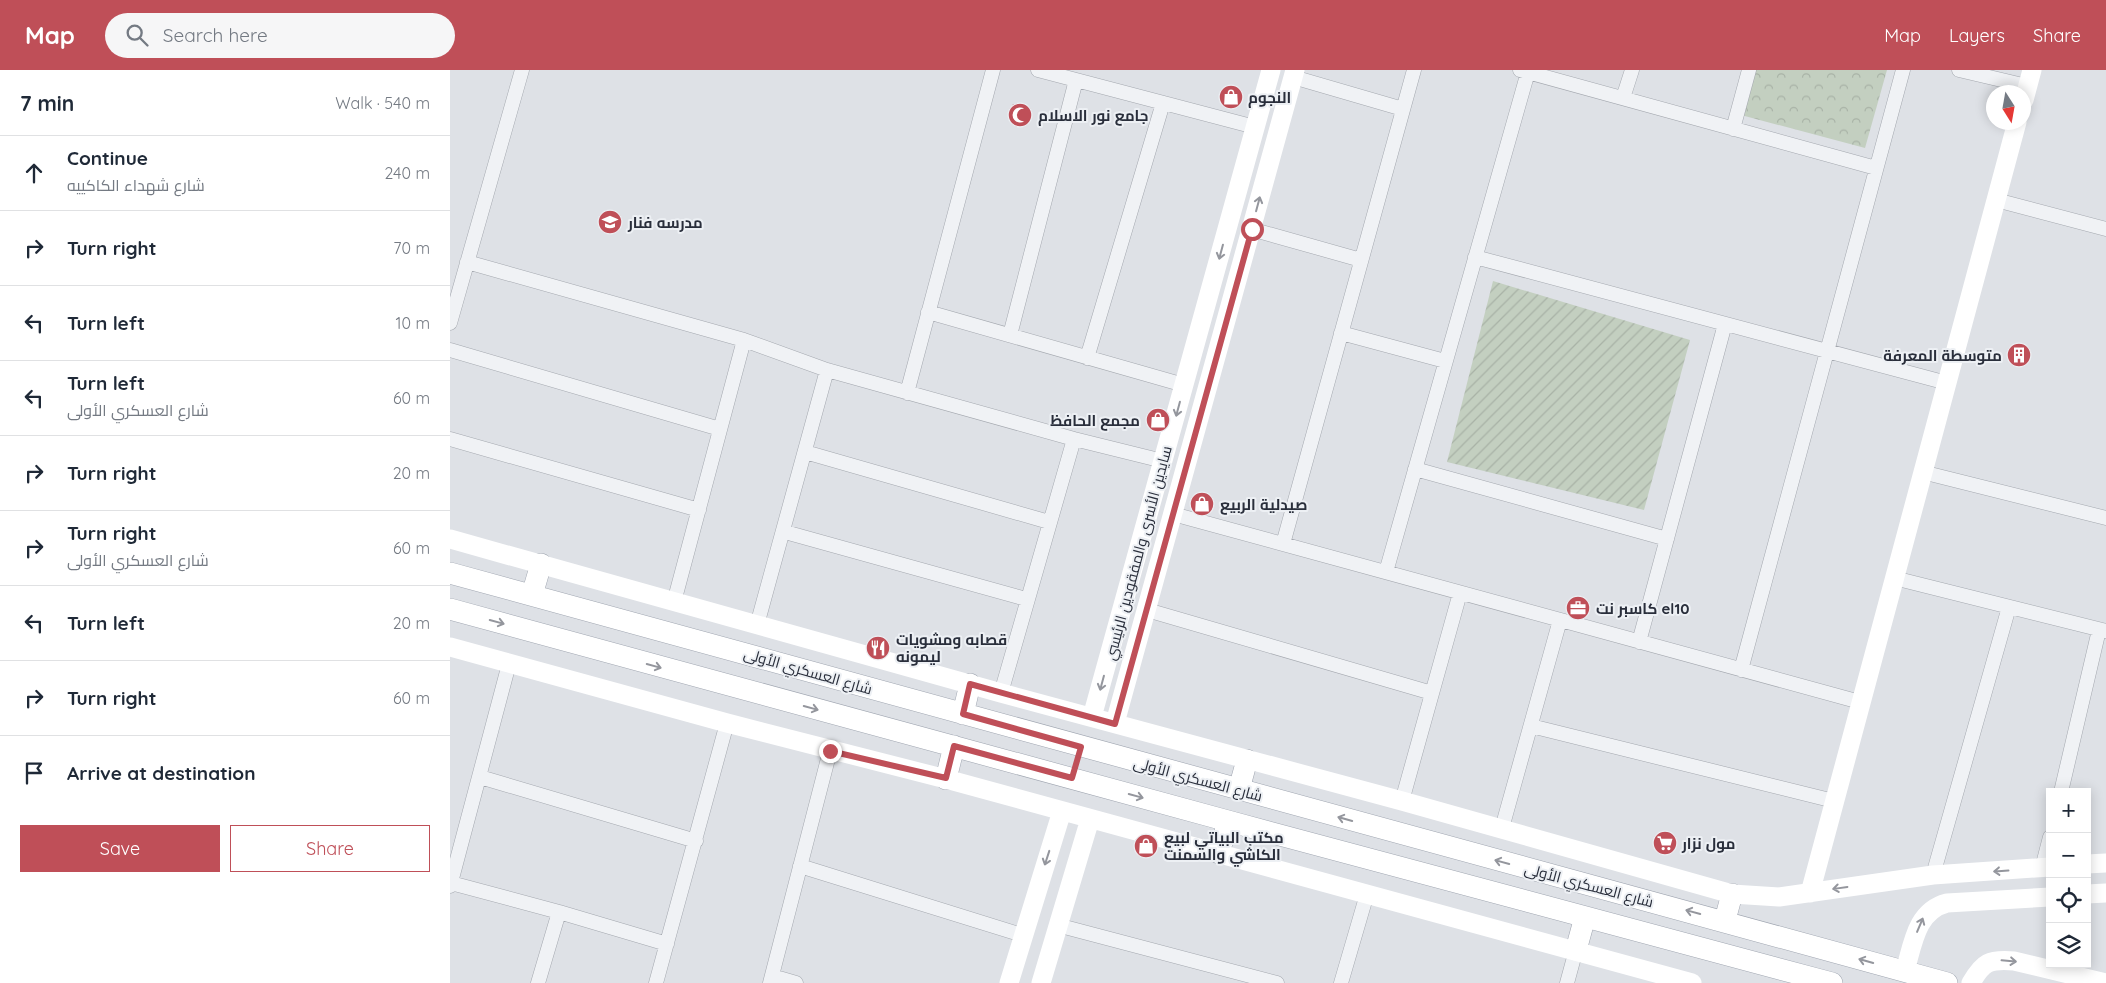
<!DOCTYPE html>
<html lang="en">
<head>
<meta charset="utf-8">
<style>
	:root { --surface:#fff; --page:#f6f6f7; --text:#1f2937; --muted:#747a83; --line:#e0e1e3; --accent:#bf4f58 }
	body { margin:0; font-family:Quicksand,Cairo,sans-serif; background:var(--page); color:var(--text) }
	.controls { position:absolute; right:15px; bottom:15px; display:grid; overflow:hidden; border-radius:0px; box-shadow:0 2px 12px #0003 }
	.controls button { width:45px; height:45px; display:grid; place-items:center; padding:0; border:0; border-bottom:1px solid var(--line); background:var(--surface); color:var(--text); font:25px sans-serif }
	.compass { position:absolute; left:1536px; top:15px; width:45px; height:45px; border-radius:50%; background:var(--surface); box-shadow:0 2px 12px #0003; rotate:169deg }
	.stop { position:absolute; width:15px; height:15px; margin:-11px; border:4px solid #bf4f58; border-radius:50%; background:#fff }
	.stop.end { background:#bf4f58; border-color:#fff; box-shadow:0 1px 5px #0008 }
	.list { margin:0; padding:0; list-style:none }
	h2 { display:flex; justify-content:space-between; align-items:center; height:65px; margin:0; padding:0 20px; font-size:21px }
	h2 small { font-size:16px; font-weight:400; color:var(--muted) }
	.list li { display:grid; grid-template-columns:32px 1fr auto; gap:15px; align-items:center; box-sizing:border-box; height:75px; padding:0 20px; border-top:1px solid var(--line) }
	.list b { display:block; font-size:19px; white-space:nowrap }
	.list p { margin:0; font-size:16px; white-space:nowrap; color:var(--muted) }
	.list em { font-size:16px; font-style:normal; color:var(--muted) }
	.actions { display:flex; gap:10px; padding:15px 20px }
	.actions a { flex:1; padding:11px 0; border:1px solid var(--accent); border-radius:0px; text-align:center; font-size:18px; color:var(--accent) }
	.actions .main { background:var(--accent); color:#fff }
	.icon { flex:none; width:28px; height:28px; fill:none; stroke:currentColor; stroke-width:2; stroke-linecap:round; stroke-linejoin:round }
	.map { position:relative; flex:none; width:1656px; height:913px; overflow:hidden }
	header { display:flex; align-items:center; gap:30px; box-sizing:border-box; height:70px; padding:0 25px; background:var(--accent); color:#fff }
	header strong { font-size:24px }
	nav { display:flex; gap:28px; margin-inline-start:auto; font-size:18px }
	.search { width:350px; height:45px; background:var(--page); display:flex; align-items:center; gap:12px; box-sizing:border-box; padding:0 18px; border-radius:28px; color:var(--muted); font-size:19px }
	main { display:flex }
	aside { flex:1; background:var(--surface) }
	.map>svg:first-child { display:block }
	.park { fill:url(#park-crowns) }
	.garden { fill:url(#garden-furrows) }
	.lines { fill:none; stroke-linecap:round; stroke-linejoin:round }
	.street-casing { stroke:#a4a8af; stroke-width:15 }
	.primary-casing { stroke:#9fa5b0; stroke-width:22 }
	.street { stroke:#f0f2f5; stroke-width:14 }
	.secondary { stroke:#fff; stroke-width:19 }
	.primary { stroke:#fff; stroke-width:21 }
	.oneway { stroke:#94969d }
	.route { stroke:#bf4f58; stroke-width:6 }
	.labels { text-anchor:middle; dominant-baseline:central; stroke-width:4; stroke-linejoin:round; paint-order:stroke }
	.poi-label { font-size:15px; font-weight:bold; fill:#292e3b; stroke:#edf0f4; text-anchor:start }
	.street-label { font-size:15px; fill:#292e3b; stroke:#edf0f4 }
</style>
</head>
<body>
<header>
<strong>Map</strong>
<div class="search"><svg class="icon" aria-label="search" viewBox="0 0 24 24"><circle cx="10" cy="10" r="6"/><path d="M15 15l6 6"/></svg>Search here</div>
<nav><a>Map</a><a>Layers</a><a>Share</a></nav>
</header>
<main>
<aside>
<h2>7 min<small>Walk · 540 m</small></h2>
<ul class="list">
<li><svg class="icon" aria-label="ahead" viewBox="0 0 24 24"><path d="M12 20V5M6 11l6-6 6 6"/></svg><div><b>Continue</b><p>شارع شهداء الكاكييه</p></div><em>240 m</em></li>
<li><svg class="icon" aria-label="right" viewBox="0 0 24 24"><path d="M7 20v-9h11M14 6l5 5-5 5"/></svg><div><b>Turn right</b></div><em>70 m</em></li>
<li><svg class="icon" aria-label="left" viewBox="0 0 24 24"><path d="M17 20v-9H6M10 6l-5 5 5 5"/></svg><div><b>Turn left</b></div><em>10 m</em></li>
<li><svg class="icon" aria-label="left" viewBox="0 0 24 24"><path d="M17 20v-9H6M10 6l-5 5 5 5"/></svg><div><b>Turn left</b><p>شارع العسكري الأولى</p></div><em>60 m</em></li>
<li><svg class="icon" aria-label="right" viewBox="0 0 24 24"><path d="M7 20v-9h11M14 6l5 5-5 5"/></svg><div><b>Turn right</b></div><em>20 m</em></li>
<li><svg class="icon" aria-label="right" viewBox="0 0 24 24"><path d="M7 20v-9h11M14 6l5 5-5 5"/></svg><div><b>Turn right</b><p>شارع العسكري الأولى</p></div><em>60 m</em></li>
<li><svg class="icon" aria-label="left" viewBox="0 0 24 24"><path d="M17 20v-9H6M10 6l-5 5 5 5"/></svg><div><b>Turn left</b></div><em>20 m</em></li>
<li><svg class="icon" aria-label="right" viewBox="0 0 24 24"><path d="M7 20v-9h11M14 6l5 5-5 5"/></svg><div><b>Turn right</b></div><em>60 m</em></li>
<li><svg class="icon" aria-label="arrive" viewBox="0 0 24 24"><path d="M6 21V4h12l-3 4 3 4H6"/></svg><div><b>Arrive at destination</b></div></li>
</ul>
<div class="actions"><a class="main">Save</a><a>Share</a></div>
</aside>
<div class="map">
<svg width="1656" height="913" viewBox="0 0 1656 913">
	<defs>
		<pattern id="park-crowns" width="20" height="18" patternUnits="userSpaceOnUse" patternTransform="scale(1.25)"><rect width="20" height="18" fill="#c3cfc0"/><path d="M2 6a3 3 0 1 1 6 0M12 15a3 3 0 1 1 6 0" fill="none" stroke="#a8b2a6"/></pattern>
		<pattern id="garden-furrows" width="10" height="10" patternUnits="userSpaceOnUse" patternTransform="scale(1.25)"><rect width="10" height="10" fill="#c3cfc0"/><path d="M-1 1l2-2M0 10L10 0M9 11l2-2" fill="none" stroke="#a8b2a6"/></pattern>
	</defs>
	<rect width="100%" height="100%" fill="#dee1e6"/>
	<path class="park" d="M1304,0h133l-22,78 -124,-33z"/>
	<path class="garden" d="M1043,211l197,59 -46,170 -197,-48z"/>
	<g class="lines">
		<g class="street-casing">
			<path id="street" d="M588,0l217,57
				M1070,0l356,98
				M1509,0l68,16
				M843,7l110,32
				M1173,28l9,-28
				M1283,59l16,-59
				M1546,130l110,29
				M801,159l110,31
				M1025,187l472,126
				M17,192l277,78 83,30 247,69 89,22
				M478,242l256,73
				M0,253l72,-253
				M891,263l104,28
				M560,265l66,-255
				M0,280l270,79
				M637,288l76,-255
				M457,323l86,-323
				M0,369l249,71
				M355,382l244,70
				M965,399l252,70
				M1472,402l184,46
				M723,444l687,188
				M335,462l241,67
				M833,474l131,-474
				M936,502l142,-500
				M1444,508l212,53
				M224,532l70,-262
				M697,540l285,83
				M307,555l70,-255
				M1189,572l86,-318
				M1291,600l162,-600
				M551,623l73,-254
				M1081,656l303,75
				M30,707l216,64
				M1611,722l38,-162
				M952,731l58,-208
				M1052,758l58,-208
				M350,796l222,69
				M1592,798l8,-31
				M1483,805l76,-268
				M1,813l108,29 108,32
				M0,816l59,-222
				M607,855l220,58
				M322,906l24,7
				M88,913l21,-71
				M206,913l71,-260
				M320,913l60,-232
				M891,913l26,-89
				M1117,913l9,-33"/>
		</g>
		<g class="primary-casing">
			<path id="primary" d="M0,503l1497,410
				M82,525l9,-31
				M0,539l778,212 604,162
				M513,644l7,-30
				M496,709l8,-33
				M789,719l8,-29
				M769,783l9,-32
				M1275,850l7,-26
				M1126,880l9,-33"/>
		</g>
		<use href="#street" class="street"/>
		<path class="secondary" d="M1574,30l8,-30
			M0,469l551,154 401,108 330,93 47,3 154,-22 117,-8
			M0,577l277,76 219,56 746,204
			M642,647l179,-647
			M665,653l180,-653
			M1637,794l19,-1
			M1360,823l207,-771
			M1637,824l19,-1
			M1455,901c8,-27 11,-60 42,-68l103,-6
			M559,913l53,-172
			M591,913l49,-164
			M1521,913c12,-21 18,-24 43,-22l92,22"/>
		<use href="#primary" class="primary"/>
	</g>
	<defs><path id="oneway-shaft" d="M-6 0H5M1.5-3L5.5 0L1.5 3" fill="none" stroke-width="1.6" stroke-linecap="round" stroke-linejoin="round" transform="scale(1.25)"/></defs>
	<g class="oneway">
		<use href="#oneway-shaft" transform="translate(808 134) rotate(-75)"/>
		<use href="#oneway-shaft" transform="translate(771 182) rotate(105)"/>
		<use href="#oneway-shaft" transform="translate(728 339) rotate(105)"/>
		<use href="#oneway-shaft" transform="translate(47 552) rotate(15)"/>
		<use href="#oneway-shaft" transform="translate(204 596) rotate(15)"/>
		<use href="#oneway-shaft" transform="translate(652 613) rotate(105)"/>
		<use href="#oneway-shaft" transform="translate(361 638) rotate(15)"/>
		<use href="#oneway-shaft" transform="translate(686 726) rotate(15)"/>
		<use href="#oneway-shaft" transform="translate(895 749) rotate(-164)"/>
		<use href="#oneway-shaft" transform="translate(597 788) rotate(108)"/>
		<use href="#oneway-shaft" transform="translate(1052 792) rotate(-165)"/>
		<use href="#oneway-shaft" transform="translate(1551 801) rotate(176)"/>
		<use href="#oneway-shaft" transform="translate(1390 818) rotate(172)"/>
		<use href="#oneway-shaft" transform="translate(1243 842) rotate(-165)"/>
		<use href="#oneway-shaft" transform="translate(1470 855) rotate(-67)"/>
		<use href="#oneway-shaft" transform="translate(1416 891) rotate(-164)"/>
		<use href="#oneway-shaft" transform="translate(1559 891) rotate(5)"/>
	</g>
	<g class="lines">
		<path class="route" d="M380,681l116,27 8,-32 118,32 9,-31 -118,-33 7,-30 145,40 137,-495"/>
	</g>
	<defs>
		<g id="shop-disc" transform="scale(1.25)"><circle r="9.5" fill="#bf4f58" stroke="#edf0f4"/><path d="M-5-2.5h2.3a2.7 3.5 0 0 1 5.4 0H5L5.5 6h-11ZM-1.5-2.5h3a1.5 2.3 0 0 0-3 0Z" fill="#fff"/></g>
		<g id="mosque-disc" transform="scale(1.25)"><circle r="9.5" fill="#bf4f58" stroke="#edf0f4"/><path d="M3.5-4.9A6 6 0 1 0 3.5 4.9A5 5 0 1 1 3.5-4.9Z" fill="#fff"/></g>
		<g id="school-disc" transform="scale(1.25)"><circle r="9.5" fill="#bf4f58" stroke="#edf0f4"/><path d="M0-5L7-2L0 1L-7-2ZM-4 1L0 2.5L4 1V4Q0 6-4 4Z" fill="#fff"/></g>
		<g id="building-disc" transform="scale(1.25)"><circle r="9.5" fill="#bf4f58" stroke="#edf0f4"/><path d="M-4-6H4V6H1V3H-1V6H-4ZM-2.5-4.3h1.7v1.8h-1.7ZM.8-4.3h1.7v1.8H.8ZM-2.5-1h1.7V.8h-1.7ZM.8-1h1.7V.8H.8Z" fill="#fff"/></g>
		<g id="office-disc" transform="scale(1.25)"><circle r="9.5" fill="#bf4f58" stroke="#edf0f4"/><path d="M-6-3h4V-5.5h4V-3h4V5H-6ZM-1-4.5V-3h2v-1.5ZM-6 0V1H6V0Z" fill="#fff"/></g>
		<g id="restaurant-disc" transform="scale(1.25)"><circle r="9.5" fill="#bf4f58" stroke="#edf0f4"/><path d="M-5-6h1v4h1v-4h1v4h1v-4h1v5L-1.5 .5V6h-2V.5L-5-1ZM5-6V6H3V1.5H1.5Q1.5-4 5-6Z" fill="#fff"/></g>
		<g id="supermarket-disc" transform="scale(1.25)"><circle r="9.5" fill="#bf4f58" stroke="#edf0f4"/><path d="M-6-5.5h2.5l.6 2H6L4.5 2H-2.5L-4.4-4H-6ZM-1.5 3.2a1.3 1.3 0 1 0 .1 0ZM3 3.2a1.3 1.3 0 1 0 .1 0Z" fill="#fff"/></g>
	</defs>
	<g fill-rule="evenodd">
		<use href="#shop-disc" x="781" y="27"/>
		<use href="#mosque-disc" x="570" y="45"/>
		<use href="#school-disc" x="160" y="152"/>
		<use href="#building-disc" x="1569" y="285"/>
		<use href="#shop-disc" x="708" y="350"/>
		<use href="#shop-disc" x="752" y="434"/>
		<use href="#office-disc" x="1128" y="538"/>
		<use href="#restaurant-disc" x="428" y="578"/>
		<use href="#supermarket-disc" x="1215" y="773"/>
		<use href="#shop-disc" x="696" y="776"/>
	</g>
	<g class="labels">
		<g class="poi-label">
			<text x="798" y="27">النجوم</text>
			<text x="588" y="45">جامع نور الاسلام</text>
			<text x="178" y="152">مدرسه فنار</text>
			<text x="1552" y="285" text-anchor="end">متوسطة المعرفة</text>
			<text x="690" y="350" text-anchor="end">مجمع الحافظ</text>
			<text x="770" y="434">صيدلية الربيع</text>
			<text x="1146" y="538">كاسبر نت el10</text>
			<text x="446" y="569">قصابه ومشويات<tspan x="446" dy="17">ليمونه</tspan></text>
			<text x="714" y="767">مكتب البياتي لبيع<tspan x="714" dy="17">الكاشي والسمنت</tspan></text>
			<text x="1232" y="773">مول نزار</text>
		</g>
		<g class="street-label">
			<text transform="translate(688 483) rotate(-75)">سايدين الأسرى والمفقودين الرئيسي</text>
			<text transform="translate(358 601) rotate(16)">شارع العسكري الأولى</text>
			<text transform="translate(748 709) rotate(15)">شارع العسكري الأولى</text>
			<text transform="translate(1139 815) rotate(15)">شارع العسكري الأولى</text>
		</g>
	</g>
</svg>
<div class="controls">
<button>+</button>
<button>−</button>
<button><svg class="icon" aria-label="locate" viewBox="0 0 24 24"><circle cx="12" cy="12" r="6"/><path d="M12 2v4M12 18v4M2 12h4M18 12h4"/></svg></button>
<button><svg class="icon" aria-label="layers" viewBox="0 0 24 24"><path d="M12 4l9 5-9 5-9-5zM3 14l9 5 9-5"/></svg></button>
</div>
<svg class="compass" viewBox="-18 -18 36 36"><path d="M0-13l5 13h-10z" fill="#e53935"/><path d="M0 13l5-13h-10z" fill="#747a83"/></svg>
<div class="stop" style="left:802px;top:159px"></div>
<div class="stop end" style="left:380px;top:681px"></div>
</div>
</main>
</body>
</html>
